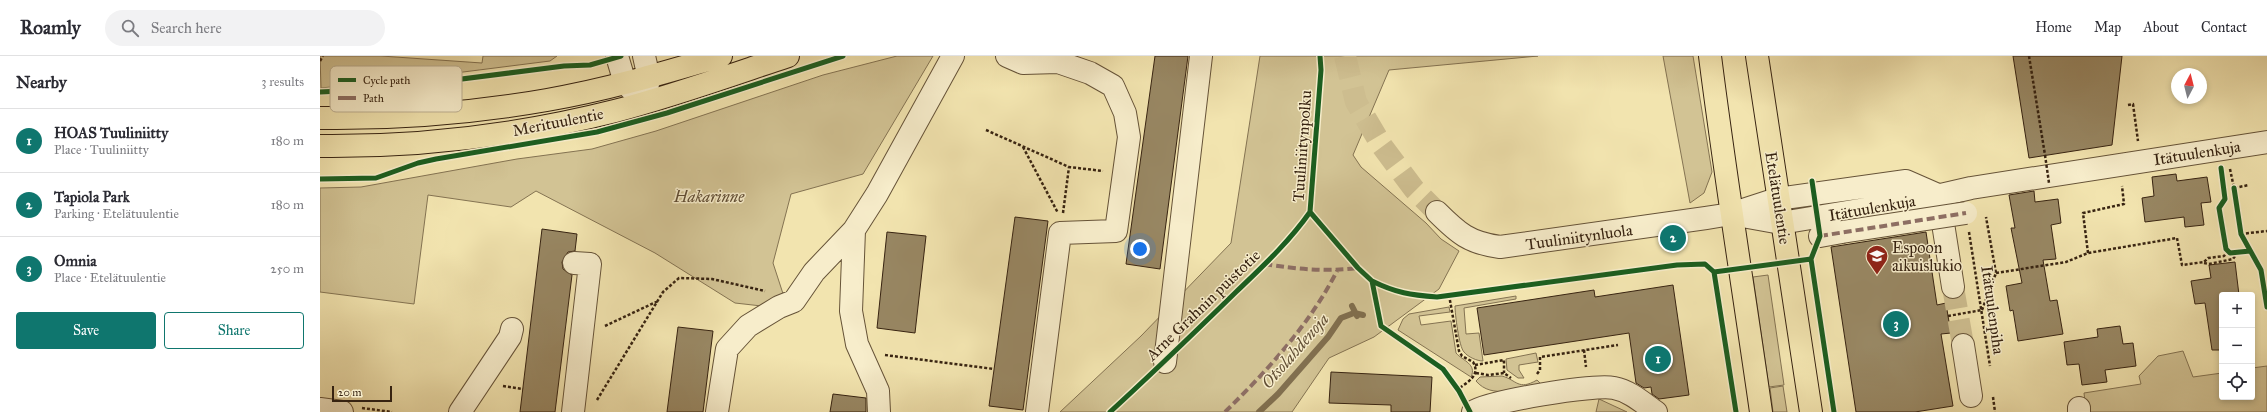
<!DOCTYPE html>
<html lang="en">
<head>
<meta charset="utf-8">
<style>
	:root { --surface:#fff; --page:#f2f2f3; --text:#2b2b33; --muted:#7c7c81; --line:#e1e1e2; --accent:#0f766e }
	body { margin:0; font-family:"IM FELL Great Primer",serif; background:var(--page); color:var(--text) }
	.controls { position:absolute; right:12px; bottom:12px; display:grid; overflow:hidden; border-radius:4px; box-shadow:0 2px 6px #0003 }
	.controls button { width:36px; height:36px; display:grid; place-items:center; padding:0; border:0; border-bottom:1px solid var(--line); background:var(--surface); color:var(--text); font:20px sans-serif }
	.compass { position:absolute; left:1851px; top:12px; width:36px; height:36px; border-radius:50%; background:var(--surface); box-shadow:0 2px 6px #0003; rotate:7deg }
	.scale { position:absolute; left:12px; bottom:10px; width:60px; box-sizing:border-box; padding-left:4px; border:2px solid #372311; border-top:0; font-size:11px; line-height:14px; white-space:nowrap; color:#372311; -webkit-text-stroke:3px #f7edcb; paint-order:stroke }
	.you { position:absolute; left:820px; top:193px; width:14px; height:14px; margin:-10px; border:3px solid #fff; border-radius:50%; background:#1a73e8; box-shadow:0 0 0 6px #1a73e833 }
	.badge { display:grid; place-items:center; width:26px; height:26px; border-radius:50%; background:var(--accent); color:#fff; font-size:13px; font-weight:700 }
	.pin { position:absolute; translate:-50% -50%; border:2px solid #fff; box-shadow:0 1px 4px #0006 }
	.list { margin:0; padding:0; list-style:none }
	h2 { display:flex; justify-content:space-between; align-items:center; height:52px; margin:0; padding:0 16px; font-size:17px }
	h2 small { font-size:13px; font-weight:400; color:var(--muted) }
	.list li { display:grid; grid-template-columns:26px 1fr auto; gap:12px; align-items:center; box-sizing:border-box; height:64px; padding:0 16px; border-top:1px solid var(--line) }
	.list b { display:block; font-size:15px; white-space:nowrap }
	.list p { margin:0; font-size:13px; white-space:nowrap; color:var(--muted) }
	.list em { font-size:13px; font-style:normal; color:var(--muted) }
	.actions { display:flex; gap:8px; padding:12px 16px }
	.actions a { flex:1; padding:9px 0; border:1px solid var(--accent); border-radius:4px; text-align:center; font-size:14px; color:var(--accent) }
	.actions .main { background:var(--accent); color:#fff }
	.icon { flex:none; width:22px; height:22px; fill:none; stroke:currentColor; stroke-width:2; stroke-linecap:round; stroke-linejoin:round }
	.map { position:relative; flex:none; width:1947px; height:356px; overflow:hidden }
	header { display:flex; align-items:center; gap:24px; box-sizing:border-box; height:56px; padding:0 20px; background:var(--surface); border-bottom:1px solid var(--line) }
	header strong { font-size:19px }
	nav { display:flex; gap:22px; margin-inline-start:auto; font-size:14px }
	.search { width:280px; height:36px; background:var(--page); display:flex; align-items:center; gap:10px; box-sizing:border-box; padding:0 14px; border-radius:22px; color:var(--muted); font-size:15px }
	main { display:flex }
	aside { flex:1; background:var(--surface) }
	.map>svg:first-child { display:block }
	.green { fill:#d2c394; stroke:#847352 }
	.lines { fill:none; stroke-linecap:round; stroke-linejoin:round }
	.stream { stroke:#816f4f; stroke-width:6 }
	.building { fill:#988763; stroke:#372311 }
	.minor-tunnel { stroke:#cdbd8f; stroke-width:22; stroke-dasharray:22 11; stroke-linecap:butt }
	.minor-casing { stroke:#665338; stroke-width:24 }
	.major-casing { stroke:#372311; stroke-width:24 }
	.path { stroke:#372311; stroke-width:2.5; stroke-dasharray:3 2; stroke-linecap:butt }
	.minor { stroke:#f7edcb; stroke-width:22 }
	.major { stroke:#f2e4af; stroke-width:22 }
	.minor-bridge-casing { stroke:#665338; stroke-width:24; stroke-linecap:butt }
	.path-bridge { stroke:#372311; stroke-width:2.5; stroke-dasharray:3 2; stroke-linecap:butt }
	.minor-bridge { stroke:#f7edcb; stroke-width:22 }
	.quiet { stroke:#8d6e63; stroke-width:4; stroke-dasharray:8 4; stroke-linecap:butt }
	.cycleway-casing { stroke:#f7edcb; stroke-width:8 }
	.cycleway { stroke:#1b5e20; stroke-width:5 }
	.labels { text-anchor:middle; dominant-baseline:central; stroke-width:3; stroke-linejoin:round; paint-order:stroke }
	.street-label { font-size:16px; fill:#372311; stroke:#f7edcb }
	.park-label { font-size:16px; font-style:italic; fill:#5e4b32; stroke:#f7edcb }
	.poi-label { font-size:16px; fill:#372311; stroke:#f7edcb; text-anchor:start }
	.water-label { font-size:17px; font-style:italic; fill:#624f35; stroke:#f7edcb }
	.key { fill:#f7edcb; stroke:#bdb093; stroke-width:1 }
	.key-label { font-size:11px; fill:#372311 }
</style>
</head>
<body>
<header>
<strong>Roamly</strong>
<div class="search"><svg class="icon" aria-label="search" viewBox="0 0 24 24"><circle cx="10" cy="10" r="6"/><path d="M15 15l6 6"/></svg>Search here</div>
<nav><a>Home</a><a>Map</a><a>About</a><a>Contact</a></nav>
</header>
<main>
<aside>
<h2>Nearby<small>3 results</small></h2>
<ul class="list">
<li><span class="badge">1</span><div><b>HOAS Tuuliniitty</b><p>Place · Tuuliniitty</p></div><em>180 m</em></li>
<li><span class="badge">2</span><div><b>Tapiola Park</b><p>Parking · Etelätuulentie</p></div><em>180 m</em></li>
<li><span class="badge">3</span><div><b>Omnia</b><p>Place · Etelätuulentie</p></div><em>250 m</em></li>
</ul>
<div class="actions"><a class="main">Save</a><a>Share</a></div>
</aside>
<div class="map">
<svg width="1947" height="356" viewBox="0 0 1947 356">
	<rect width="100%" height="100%" fill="#f2e4af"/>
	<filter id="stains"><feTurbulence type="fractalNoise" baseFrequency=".005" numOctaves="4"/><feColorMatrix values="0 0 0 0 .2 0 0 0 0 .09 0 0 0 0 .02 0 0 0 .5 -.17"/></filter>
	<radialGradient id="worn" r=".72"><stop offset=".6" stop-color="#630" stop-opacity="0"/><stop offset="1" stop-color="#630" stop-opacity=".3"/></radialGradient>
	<path class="green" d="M0,0h61l101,7 1,-7h74l-7,5 -150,19 -79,8z
		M577,0h36l-70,118 -72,20 -18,69 15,46 -53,-6 -80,-50 -119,-62 -25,16 -83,-12 -14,109 -94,-12v-104l41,-1 156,-28 75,-10 64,-18 167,-56z
		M940,0h278l-149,14 -36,85 8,12 65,56 15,16 18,12 -20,38 -65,48 -45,21 -37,54h-232l81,-76 90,-93z
		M1343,0h30l19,116 -8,21 -14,10z
		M1448,219l16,110 -15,2 -16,-110z
		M1196,240v3l-52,9 2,26 13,-1 4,28c-6,0 -15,-4 -19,-9 -5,-5 -9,-38 -9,-46z
		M1129,251l1,5 -31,4 2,9 30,-4 5,32c7,8 21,11 15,24l-73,-47 5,-11 6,-5z
		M1863,295l10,26 29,-4v24h30v-29l15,-2v46h-181l-2,-19 57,-9 -2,-8 19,-20z
		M1216,297l2,9 -19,3v5l5,8h-6l-11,-8 -1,-11z
		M1182,320c15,4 16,15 35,4l4,4c-21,4 -49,16 -65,-3l4,-4z
		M1463,330l4,26h-14l-3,-24z
		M1279,343l28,13h-31z"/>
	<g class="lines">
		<path class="stream" d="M1032,250l5,10
			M939,356l19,-18 50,-57 13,-19 13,-5 9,2"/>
	</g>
	<path class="building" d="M835,0h33l-28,213 -34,-5z
		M1693,0h109l-10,89 -83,13z
		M1856,118l1,7 30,-4 4,25 -10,1 3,22 -19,2 -1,-10 -39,5 -3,-24 12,-2 -2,-19z
		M1714,135l1,11 23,-3 3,24 -10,2 5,34 -13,1 7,41 7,-1 6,34 -45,7 -5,-31 -3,1 -4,-25 16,-3 -11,-55h4l-6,-33z
		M695,161l33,4 -25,189 -34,-4z
		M222,173l35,5 -2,17 -7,1 -6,10 1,7 9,6 -17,137h-35z
		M567,176l39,4 -11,97 -38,-5z
		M1606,176l11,73 9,-2 2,13 3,17 -10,1 12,72 -38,6h-59l-25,-165z
		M1915,206l4,33h-17v55h-10l-7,-47 -10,1 -4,-23 20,-3 -2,-13z
		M1353,229l16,110 -30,4 -7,-5 -1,-7 -7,1 -8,-5 -7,-50 -145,22 -7,-47 117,-18 1,7z
		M1800,270l3,18 10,-1 3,23 -31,4 2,12 -25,3 -3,-21 -12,1 -3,-23 34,-5 -1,-8z
		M358,271l35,4 -10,81h-36z
		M1011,316l101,5 -2,35h-39v-7l-62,-2z
		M513,338l33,4v14h-36z"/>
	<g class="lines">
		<path class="minor-tunnel" d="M1025,0l11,46 26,44 32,43 23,23
			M1633,231l10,58"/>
		<g class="minor-casing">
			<path id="minor" d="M297,0l8,27 19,19
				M324,0l5,22 -3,17
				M687,0l16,7 35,-1 32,11 23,13 12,27 4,24 -13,94 -56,2 -23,179
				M1619,142l14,89
				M1117,156c21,21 32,31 63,35l206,-29 25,-4 46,-15 129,-18 32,14
				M1411,158l50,9 138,-23 52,-12 296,-46
				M534,174l-3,81 6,33 21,47 1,21
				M1500,180l22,-4
				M1643,289l8,51
				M845,306l36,-306
				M1759,352v4
				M0,353l22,3
				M140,356l50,-75 2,-8
				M253,356l17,-148 -16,-1
				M397,356l10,-63 21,-23 31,-19 15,-6 20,-29 40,-42 23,-36 76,-138
				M1153,356c17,-11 121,-28 141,-24 16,3 29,15 42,24"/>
		</g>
		<g class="major-casing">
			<path id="major" d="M1390,0c15,119 34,237 51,356
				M1437,0l54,356
				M0,62c75,1 153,-5 227,-18 59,-10 116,-27 174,-44
				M0,90c98,1 200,-11 295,-35 58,-15 116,-36 173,-55"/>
		</g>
		<path class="path" d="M1709,0l16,99
			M0,5l3,-5
			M1808,49l5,-1 5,37
			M666,74l83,37 34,4
			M703,91l35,66
			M1910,113l4,19 15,-3
			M743,157l6,-46
			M1649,176l21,134
			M1921,178l26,-3
			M1768,197l-5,-40 41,-9 -2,-18
			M1884,207l5,1 24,-5 4,-6
			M1676,217l70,-11 22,-9 89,-15 5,27 22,-3 4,-4 16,-2 3,-4
			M1129,239l10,56 3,5 11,6c8,13 -5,20 -15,27
			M1662,254l14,-37 -10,-56
			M285,270l53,-25
			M1264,294l2,17
			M565,299l109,14
			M1155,309l29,-5v13
			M1156,317l12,2 16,-2 7,5
			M1217,318l3,-4v-13l78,-12
			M183,330l20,3
			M1673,341l2,15
			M277,344l66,-108 16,-14 33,1 53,12
			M42,352l30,4"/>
		<use href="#minor" class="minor"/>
		<use href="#major" class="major"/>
		<g class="minor-bridge-casing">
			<path id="minor-bridge" d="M1522,176l124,-19"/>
		</g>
		<path class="path-bridge" d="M1725,99l4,28
			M1628,260l34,-6"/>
		<use href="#minor-bridge" class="minor-bridge"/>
		<path class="quiet" d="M1500,180l146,-23
			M944,208c34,5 60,8 94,4
			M905,356c42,-41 85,-88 112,-141"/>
		<g class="cycleway-casing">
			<path id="cycleway" d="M1000,0l1,14 -11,142 48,56 14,13 9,45 62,43 16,22 11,21
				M0,36l63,-3 181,-23 26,-1 31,-9
				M1901,112l4,31 -6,9 7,41 4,4 20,-2
				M0,123l56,-1 42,-15 18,-4 161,-27 70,-19 176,-57
				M1492,125l8,55 -9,23 23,153
				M1914,132l7,46 20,36 6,37
				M1394,216l97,-13
				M1052,225c24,12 39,14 65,16l240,-32 28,-1 9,8 22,140
				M790,356c43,-39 84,-79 126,-120 26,-25 53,-50 74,-80"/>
		</g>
		<use href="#cycleway" class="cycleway"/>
	</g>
	<defs>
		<g id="school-pin" transform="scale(1.15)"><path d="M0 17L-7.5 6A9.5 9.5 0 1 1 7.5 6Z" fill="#8f2418" stroke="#f7edcb"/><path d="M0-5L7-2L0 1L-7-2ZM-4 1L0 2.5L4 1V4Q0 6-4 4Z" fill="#fff"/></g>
	</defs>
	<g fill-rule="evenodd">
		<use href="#school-pin" x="1557" y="200"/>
	</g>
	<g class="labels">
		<g class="street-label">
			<text transform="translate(238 66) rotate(-11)">Merituulentie</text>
			<text transform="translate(982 90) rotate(-86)">Tuuliniitynpolku</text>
			<text transform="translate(1877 97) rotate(-9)">Itätuulenkuja</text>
			<text transform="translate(1458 142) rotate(81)">Etelätuulentie</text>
			<text transform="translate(1552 152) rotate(-10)">Itätuulenkuja</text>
			<text transform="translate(1259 181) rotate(-8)">Tuuliniitynluola</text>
			<text transform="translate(883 249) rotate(-44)">Arne Grahnin puistotie</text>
			<text transform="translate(1673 254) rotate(82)">Itätuulenpiha</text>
		</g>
		<g class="park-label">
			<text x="389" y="140">Hakarinne</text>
		</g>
		<g class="poi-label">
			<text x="1572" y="191">Espoon<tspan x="1572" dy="18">aikuislukio</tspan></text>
		</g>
		<g class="water-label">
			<text transform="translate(975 295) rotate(-49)">Otsolahdenoja</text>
		</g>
	</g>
	<rect x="10" y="10" width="132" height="46" rx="6" class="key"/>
	<rect x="18" y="22" width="18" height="4" fill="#1b5e20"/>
	<rect x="18" y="40" width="18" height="4" fill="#8d6e63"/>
	<g class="key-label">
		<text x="43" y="28">Cycle path</text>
		<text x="43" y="46">Path</text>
	</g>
	<rect width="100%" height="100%" filter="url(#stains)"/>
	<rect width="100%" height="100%" fill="url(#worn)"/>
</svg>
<div class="controls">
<button>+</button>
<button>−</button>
<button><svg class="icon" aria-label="locate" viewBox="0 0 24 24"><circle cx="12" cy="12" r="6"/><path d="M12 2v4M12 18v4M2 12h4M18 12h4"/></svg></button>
</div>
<svg class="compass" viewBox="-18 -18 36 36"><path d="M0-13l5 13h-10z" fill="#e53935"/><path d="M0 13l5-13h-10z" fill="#7c7c81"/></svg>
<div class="scale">20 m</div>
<div class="you"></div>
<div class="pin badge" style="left:1338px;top:303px">1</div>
<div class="pin badge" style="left:1353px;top:182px">2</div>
<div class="pin badge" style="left:1576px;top:268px">3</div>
</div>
</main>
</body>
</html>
